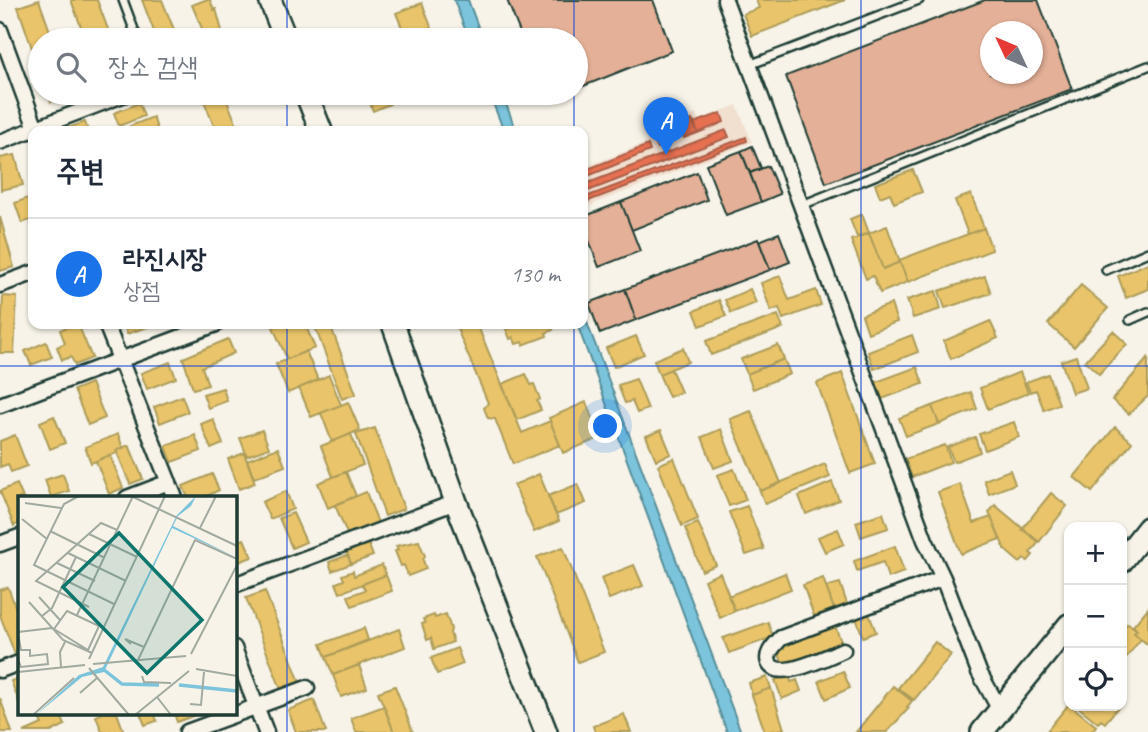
<!DOCTYPE html>
<html lang="ko">
<head>
<meta charset="utf-8">
<style>
	:root { --surface:#fff; --page:#f6f6f7; --text:#1f2937; --muted:#747a83; --line:#e0e1e3; --accent:#1a73e8 }
	body { margin:0; font-family:Caveat,"Poor Story",sans-serif; background:var(--page); color:var(--text) }
	.controls { position:absolute; right:21px; bottom:21px; display:grid; overflow:hidden; border-radius:14px; box-shadow:0 2px 5px #0004 }
	.controls button { width:63px; height:63px; display:grid; place-items:center; padding:0; border:0; border-bottom:2px solid var(--line); background:var(--surface); color:var(--text); font:35px sans-serif }
	.compass { position:absolute; left:980px; top:21px; width:63px; height:63px; border-radius:50%; background:var(--surface); box-shadow:0 2px 5px #0004; rotate:314deg }
	.you { position:absolute; left:606px; top:427px; width:24px; height:24px; margin:-18px; border:5px solid #fff; border-radius:50%; background:#1a73e8; box-shadow:0 0 0 10px #1a73e833 }
	.badge { display:grid; place-items:center; width:46px; height:46px; border-radius:50%; background:var(--accent); color:#fff; font-size:23px; font-weight:700 }
	.pin { position:absolute; translate:-50% -58px; filter:drop-shadow(0 2px 4px #0008) }
	.pin::after { content:''; position:absolute; top:37px; width:24px; height:21px; background:inherit; clip-path:polygon(0 0,100% 0,50% 100%) }
	.list { margin:0; padding:0; list-style:none }
	h2 { display:flex; justify-content:space-between; align-items:center; height:91px; margin:0; padding:0 28px; font-size:30px }
	h2 small { font-size:23px; font-weight:400; color:var(--muted) }
	.list li { display:grid; grid-template-columns:46px 1fr auto; gap:21px; align-items:center; box-sizing:border-box; height:112px; padding:0 28px; border-top:2px solid var(--line) }
	.list b { display:block; font-size:26px; white-space:nowrap }
	.list p { margin:0; font-size:23px; white-space:nowrap; color:var(--muted) }
	.list em { font-size:23px; font-style:normal; color:var(--muted) }
	.icon { flex:none; width:38px; height:38px; fill:none; stroke:currentColor; stroke-width:2; stroke-linecap:round; stroke-linejoin:round }
	.map { position:relative; flex:none; width:1148px; height:732px; overflow:hidden }
	.search { position:absolute; background:var(--surface); box-shadow:0 2px 5px #0004; left:28px; top:28px; width:560px; height:77px; display:flex; align-items:center; gap:18px; box-sizing:border-box; padding:0 24px; border-radius:38px; color:var(--muted); font-size:26px }
	.panel { position:absolute; background:var(--surface); box-shadow:0 2px 5px #0004; left:28px; top:126px; width:560px; height:203px; border-radius:14px }
	.map>svg:first-child { display:block }
	.built { fill:#f1dfd0 }
	.water { fill:#7bc4dc; stroke:#568e99; stroke-width:2 }
	.homes { fill:#e9c46a; stroke:#ac9c5a; stroke-width:2 }
	.shops { fill:#e76f51; stroke:#ab6048; stroke-width:2 }
	.building { fill:#e4b097; stroke:#1f3d34; stroke-width:2; fill-rule:evenodd }
	.lines { fill:none; stroke-linecap:round; stroke-linejoin:round }
	.lane-casing { stroke:#1f3d34; stroke-width:12 }
	.street-casing { stroke:#1f3d34; stroke-width:19 }
	.secondary-casing { stroke:#1f3d34; stroke-width:26 }
	.lane { stroke:#f7f3e8; stroke-width:7 }
	.street { stroke:#f7f3e8; stroke-width:14 }
	.secondary { stroke:#f7f3e8; stroke-width:21 }
	.grid { fill:none; stroke:#1d4ed8; stroke-width:2; stroke-opacity:0.55 }
	.inset-river { fill:none; stroke:#7bc4dc; stroke-width:3.5 }
	.inset-road { fill:none; stroke:#a1aaa0; stroke-width:2 }
	.view { fill:#0f766e; fill-opacity:0.15; stroke:#0f766e; stroke-width:3.5 }
	.inset-edge { fill:none; stroke:#1f3d34; stroke-width:3.5 }
</style>
</head>
<body>
<div class="map">
<svg width="1148" height="732" viewBox="0 0 1148 732">
	<rect width="100%" height="100%" fill="#f7f3e8"/>
	<filter id="ink" filterUnits="userSpaceOnUse"><feTurbulence type="fractalNoise" baseFrequency=".0143" numOctaves="2"/><feDisplacementMap in="SourceGraphic" scale="14" xChannelSelector="R" yChannelSelector="G"/><feConvolveMatrix kernelMatrix="1 2 1 2 8 2 1 2 1" color-interpolation-filters="sRGB"/></filter>
	<g filter="url(#ink)">
		<path class="built" d="M737,105l15,37 -169,66v-40l65,-26 -2,-7 50,-21 3,6z"/>
		<path class="water" d="M454,0h14l15,40h-14z
			M489,93h13l14,38h-12z
			M583,312l158,420h-14l-150,-408h6z"/>
		<path class="homes" d="M39,0l14,40h-13v32l-22,-65z
			M71,0h26l15,40h-26z
			M142,0h20l13,32 -18,7z
			M205,0h5l4,10 2,-1 6,22 -16,7 -14,-33z
			M756,0h89l-93,36 -9,-22 16,-6z
			M422,3l14,37h-29l-11,-27z
			M175,32l3,8h-24l3,-1z
			M48,93h24l1,2 -22,7z
			M201,93h23l15,38h-23z
			M366,93h20l4,11 -17,7z
			M139,103l5,13 -25,10 -5,-13z
			M153,117l5,14h-26l-2,-5z
			M85,122l3,9h-25l-1,-1z
			M15,155l8,30 -22,5 -1,-32z
			M913,170l9,22 -28,11 -4,-10 -10,4 -5,-13z
			M971,194l13,34 -16,6 -13,-34z
			M33,196v23l-11,4 -7,-20z
			M862,214l7,19 -12,4 -7,-18z
			M0,217l14,50 -14,4z
			M887,226l13,36 -17,7 -14,-36z
			M984,228l8,22 -84,32 -9,-22z
			M869,233l14,36 17,-7 8,20 -28,11 -7,-17 -7,3 -15,-39z
			M1148,263v26l-22,9 -8,-22z
			M780,276l9,24 27,-10 5,15 -38,14 -4,-11 -8,3 -10,-28z
			M985,276l6,17 -46,15 -6,-17z
			M1081,285l27,23 -34,39 -26,-23z
			M750,289l6,14 -25,10 -6,-13z
			M936,291l5,18 -28,9 -6,-18z
			M3,296l14,1 -3,56h-14z
			M719,300l7,16 -26,10 -6,-15z
			M891,304l6,18 -29,11 -6,-18z
			M778,315l5,13 -72,27 -5,-14z
			M990,321l8,17 -47,21 -7,-18z
			M74,324h4l14,34 -17,7 -4,-8 -9,3 -5,-13 8,-4 -5,-13z
			M124,324h32l-29,10z
			M281,324h24l10,24 -28,11 -14,-32z
			M314,324h16l26,70 -14,5z
			M455,324h22l45,109 28,-12 10,24 -47,19 -18,-45 -7,-1 -4,-10 4,-5z
			M508,324h42l3,6 -7,3 1,3 -24,9 -1,-3 -6,2 -3,-7 -3,2 -4,-10 4,-1z
			M1113,331l14,13 -28,30 -14,-13z
			M912,335l6,17 -44,17 -6,-17z
			M636,336l8,18 -30,13 -8,-19z
			M228,339l6,14 -32,14 6,18 -15,4 -10,-31z
			M46,342l6,15 -21,8 -6,-14z
			M778,345l6,14 -37,15 -6,-15z
			M683,348l5,14 -29,12 -5,-14z
			M306,351l12,29 -30,13 -12,-29z
			M1076,356l11,32 -15,5 -11,-32z
			M1148,358v38l-19,18 -17,-14z
			M784,359l6,15 -37,15 -6,-15z
			M170,362l6,16 -29,11 -6,-16z
			M917,367l6,17 -41,15 -6,-17z
			M671,369l10,23 -12,5 -10,-23z
			M1020,372l8,21 -40,16 -8,-21z
			M842,373l33,91 -25,9 -33,-90z
			M526,374l5,11 3,-1 6,15 -3,2 4,9 -24,10 -15,-36z
			M1048,374l11,30 -15,6 -8,-20 -6,2 -4,-10z
			M329,375l12,30 -30,12 -12,-29z
			M636,379l12,30 -11,4 -5,-12 -7,2 -7,-18z
			M91,383l14,35 -17,7 -14,-35z
			M223,388l4,13 -19,7 -5,-14z
			M971,392l6,17 -38,15 -7,-18z
			M182,396l6,16 -28,11 -6,-16z
			M348,402l12,28 -28,12 -11,-29z
			M586,402l14,36 -37,15 -14,-35z
			M932,406l7,18 -33,12 -7,-18z
			M751,411l30,72 -21,8 -30,-72z
			M54,416l11,27 -15,6 -10,-27z
			M213,419l10,25 -12,5 -10,-25z
			M1014,422l5,15 -34,13 -6,-16z
			M1115,427l17,15 -40,50 -18,-15z
			M375,428l29,81 -19,7 -29,-82z
			M721,429l12,32 -19,7 -12,-31z
			M262,430l7,18 -22,8 -7,-18z
			M661,430l10,24 -15,6 -10,-24z
			M118,434l5,14 -7,2 1,3 -26,10 -6,-16z
			M351,434l12,31 -30,12 -12,-31z
			M15,435l12,31 -16,6 -3,-8 -8,3v-26z
			M195,435l6,16 -29,11 -6,-16z
			M975,437l5,15 -26,10 -6,-15z
			M129,445l14,34 -13,5 -14,-34z
			M945,445l6,17 -39,15 -7,-18z
			M278,448l7,18 -31,12 -7,-18z
			M244,453l11,30 -16,6 -11,-30z
			M110,455l13,33 -14,6 -13,-33z
			M674,458l24,61 -16,7 -24,-61z
			M825,464l5,13 -65,27 -5,-13z
			M734,469l12,31 -17,6 -12,-31z
			M1010,470l5,14 -26,10 -5,-14z
			M346,472l10,24 -28,12 -10,-25z
			M63,474l6,17 -18,6 -6,-17z
			M212,474l7,16 -16,8h-15l-5,-12z
			M539,474l20,47 -25,11 -20,-47z
			M832,482l7,18 -33,14 -7,-18z
			M17,484l6,14h-4v25l-5,3 -14,-35z
			M578,484l8,19 -30,12 -8,-19z
			M960,484l14,39 17,-6 9,22 -39,15 -23,-62z
			M286,491l7,18 -23,10 -8,-17z
			M366,492l12,31 -30,13 -13,-31z
			M1051,493l16,13 -28,36 -17,-13z
			M995,505l44,37 -9,11 3,2 -5,6 -4,-2 -4,4 -15,-13 -16,-37z
			M747,506l17,43 -18,6 -17,-43z
			M293,513l13,29 -14,6 -13,-30z
			M883,513l5,15 -27,9 -5,-15z
			M698,523l18,42 -14,6 -17,-43z
			M838,529l6,15 -19,8 -7,-15z
			M244,539l8,18 -13,5 -1,-2 -4,1v-18z
			M419,541l6,15 -2,4 3,9 -18,7 -4,-11 -3,1 -6,-15 3,-1 -2,-4z
			M368,543l5,13 -22,8 -5,-13z
			M895,546l9,26 -16,6 -5,-16 -26,9 -3,-10z
			M563,547l41,105 -26,10 -41,-105z
			M348,555l3,9 -19,7 -3,-9z
			M382,565l4,10 -46,18 -4,-10 8,-3 -2,-5 11,-4 1,5z
			M634,565l9,21 -34,13 -8,-21z
			M720,573l15,38 -15,7 -16,-38z
			M785,573l6,16 -56,22 -7,-15z
			M386,575l6,16 -40,15 -4,-10 17,-6 -3,-6z
			M823,578l11,31 -20,7 -11,-31z
			M840,583l7,21 -13,5 -8,-22z
			M8,587l11,30v39l-3,1 -16,-42v-25z
			M265,591l36,94 -19,7 -36,-94z
			M1148,608v37l-14,-12 3,-3 -4,-4z
			M446,614l5,15 -1,4 3,9 -19,7 -3,-11 -4,2 -5,-16 3,-1 -2,-4 11,-4 1,3z
			M869,614l7,18 -13,5 -7,-19z
			M768,622l5,15 -44,16 -6,-15z
			M1128,623l9,7 -3,3 7,6 -19,24v-33z
			M835,626l7,18 -58,23 -7,-18z
			M364,628l4,12 -42,17 -5,-13z
			M399,629l6,18 -72,28 -7,-18z
			M935,642l16,13 -37,45 -16,-12z
			M457,648l6,16 -26,10 -6,-16z
			M359,665l8,23 -26,9 -8,-22z
			M843,671l7,17 -24,11 -7,-18z
			M789,675l2,7 6,-2 4,11 -19,8 -7,-19z
			M767,677l4,11 -19,7 -3,-12z
			M19,678v24l-8,-21z
			M395,686l18,46h-19l-16,-40z
			M893,686l19,15 -5,6 2,1 -22,24h-31z
			M771,688l13,41 -19,3 -13,-37z
			M0,698l12,34h-12z
			M314,700l12,32h-30l-8,-22z
			M1069,704l27,22 -5,6h-45z
			M384,706l10,26h-38l-5,-14z
			M1077,706h42l-14,17 -4,-3 -3,3z
			M51,713h9l5,12 -14,7h-27l18,-8 -3,-6z
			M103,713h14l7,19h-22l-6,-16z
			M140,713h14l3,8 -12,4z
			M174,713h18l1,3 -16,6z
			M624,714l7,18h-36l-2,-6z"/>
		<path class="shops" d="M721,113l3,9 -26,11 -4,-10z
			M692,120l6,13 -14,5 -5,-13z
			M669,128l4,10 -4,1 1,4 -13,5 -5,-14z
			M726,130l3,7 -146,56v-8z
			M746,137l1,4 -164,62v-5z
			M648,145l2,6 -67,27v-7z"/>
		<path class="building" d="M507,0h146l19,51 -96,38v-49h-53z
			M985,0h53l34,89 -246,94 -40,-107zM990,32h42v42h-42z
			M509,93h17l1,2 -15,6z
			M543,93h23l-20,7z
			M752,146l9,22 -11,5 -9,-22z
			M741,151l20,51 -35,13 -20,-51z
			M768,166l12,28 -19,8 -11,-29z
			M697,172l10,28 -75,30 -11,-28z
			M621,202l19,49 -41,16 -16,-42v-8z
			M779,233l11,29 -20,8 -11,-29z
			M758,239l12,31 -134,50 -11,-31z
			M625,289l11,31 -36,14 -11,-31z"/>
		<g class="lines">
			<g class="lane-casing">
				<path id="lane" d="M123,0l13,35
					M749,65l170,-65
					M802,205l346,-139
					M1106,270l42,-18
					M1130,320l18,-8"/>
			</g>
			<g class="street-casing">
				<path id="street" d="M725,0l200,540 18,38 36,94 21,38
					M0,30l37,101
					M263,40l20,-7
					M0,142l128,-49
					M0,285l33,-12
					M106,324l69,174
					M0,405l216,-81
					M127,498l42,-16
					M0,544l19,-7
					M234,585l222,-83
					M234,648l32,84
					M843,650c-15,6 -64,32 -74,13 -4,-10 6,-18 12,-25l162,-60
					M0,670l19,-7
					M187,732l120,-44"/>
			</g>
			<g class="secondary-casing">
				<path id="secondary" d="M270,0l16,40
					M306,93l15,38
					M393,324l63,178 90,230
					M1122,561l26,-33
					M982,732l87,-107"/>
			</g>
			<use href="#lane" class="lane"/>
			<use href="#street" class="street"/>
			<use href="#secondary" class="secondary"/>
		</g>
	</g>
	<path class="grid" d="M287,0v40M574,0v40M861,0v732M287,93v38M574,93v38M287,324v408M574,324v408M0,366h1148"/>
	<g transform="translate(18 496)">
		<rect width="219" height="219" fill="#f7f3e8"/>
		<path d="M178,0l-5,10 -13,10 -5,10 64,32 -65,-30 -68,144 -22,5 -46,38 43,-40 24,-8 74,-152z" fill="#7bc4dc"/>
		<path class="inset-river" d="M85,173l19,15 37,1M161,189l58,6"/>
		<path class="inset-road" d="M61,0l-15,8 -30,61 80,39M115,1l104,49M7,7l36,5M4,23l25,20M182,32l16,-32M32,35l55,27M71,38l48,23M50,57l58,28M39,67l38,18M21,101l21,23M11,106l34,38 29,13M71,111l-53,-26 65,-58 16,7 16,-34M49,115l32,15 -11,24 -34,-21zM59,119l40,-85M24,120l10,-8 24,-51M0,136l34,-4M0,137l3,17h9v6l17,-2 1,10 -27,3 -3,-8M113,148l-6,-5 19,8M173,158l46,-89M71,163l76,-163M120,164l57,-120 42,19M75,168l93,-8M43,171l-1,-15 5,-10M71,172l40,47M178,173l41,7M0,176l67,-7M124,180l2,6 27,1M62,197l17,-15M139,201l14,18M172,208l11,1 3,-33M15,219l41,-37M117,219l54,-44"/>
		<path class="view" d="M101,37l83,87 -55,53 -84,-86z"/>
		<rect width="219" height="219" class="inset-edge"/>
	</g>
</svg>
<div class="controls">
<button>+</button>
<button>−</button>
<button><svg class="icon" aria-label="locate" viewBox="0 0 24 24"><circle cx="12" cy="12" r="6"/><path d="M12 2v4M12 18v4M2 12h4M18 12h4"/></svg></button>
</div>
<svg class="compass" viewBox="-18 -18 36 36"><path d="M0-13l5 13h-10z" fill="#e53935"/><path d="M0 13l5-13h-10z" fill="#747a83"/></svg>
<div class="you"></div>
<div class="pin badge" style="left:666px;top:155px">A</div>
<div class="search"><svg class="icon" aria-label="search" viewBox="0 0 24 24"><circle cx="10" cy="10" r="6"/><path d="M15 15l6 6"/></svg>장소 검색</div>
<section class="panel">
<h2>주변<small></small></h2>
<ul class="list">
<li><span class="badge">A</span><div><b>라진시장</b><p>상점</p></div><em>130 m</em></li>
</ul>
</section>
</div>
</body>
</html>
